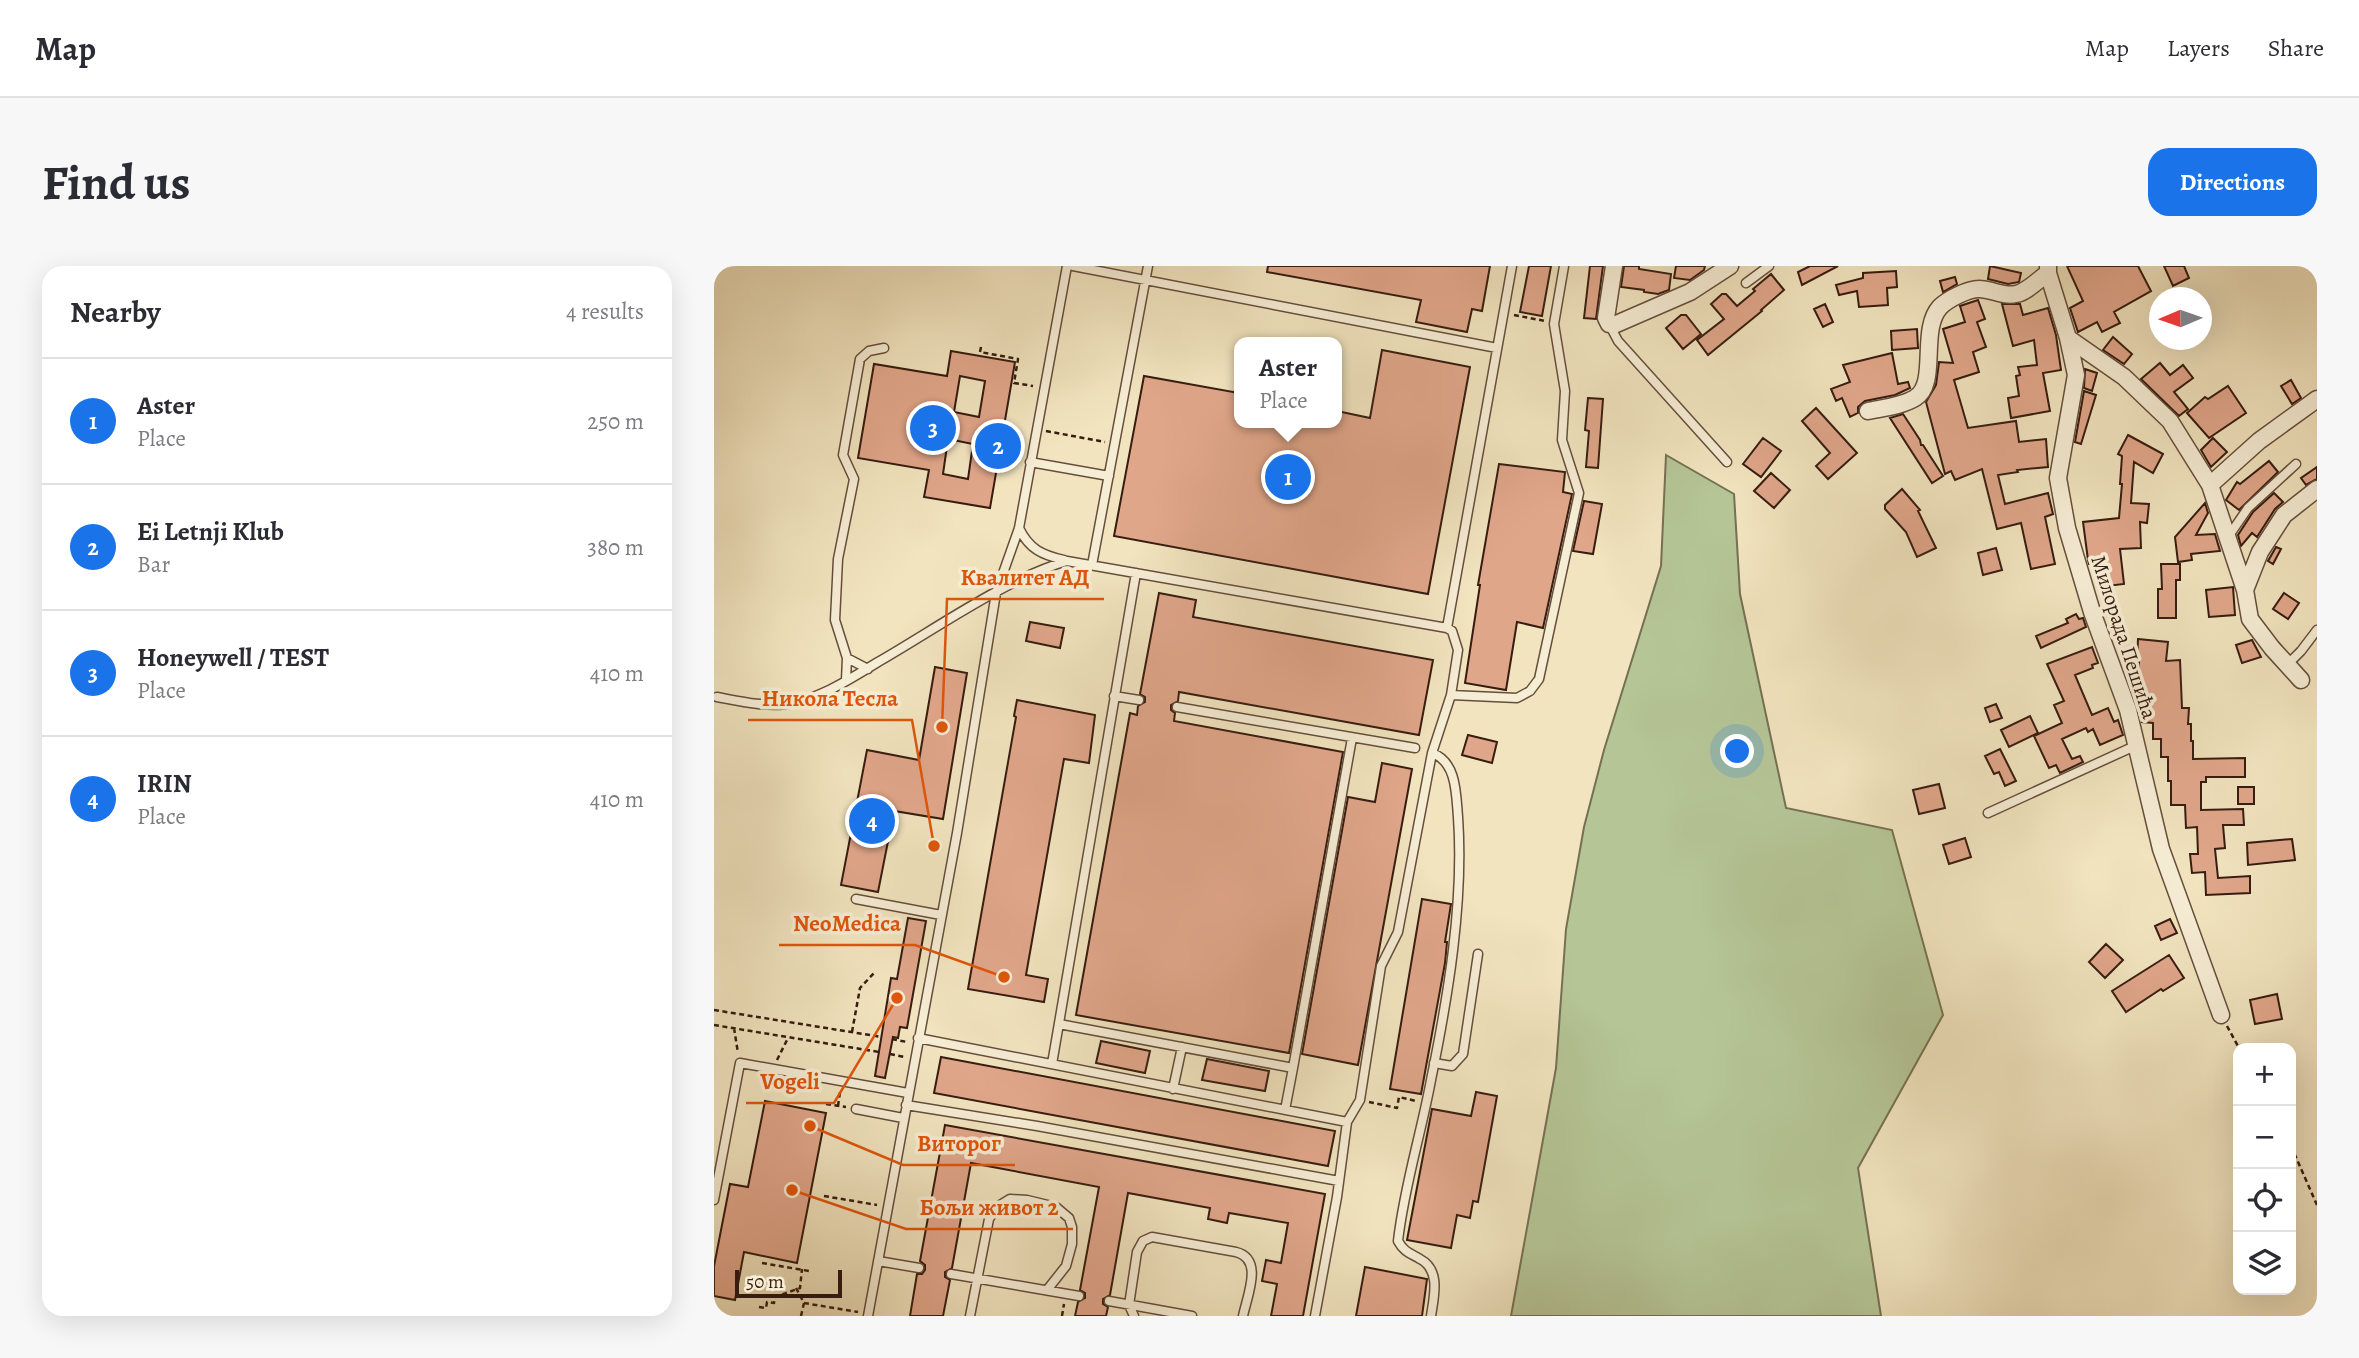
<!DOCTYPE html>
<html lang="en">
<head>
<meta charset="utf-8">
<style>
	:root { --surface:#fff; --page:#f7f7f7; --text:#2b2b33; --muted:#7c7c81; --line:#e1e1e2; --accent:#1a73e8 }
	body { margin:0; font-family:Alegreya,serif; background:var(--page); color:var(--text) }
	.controls { position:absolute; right:21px; bottom:21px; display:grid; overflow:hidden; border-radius:14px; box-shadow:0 7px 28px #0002 }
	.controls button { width:63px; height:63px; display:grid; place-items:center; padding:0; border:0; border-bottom:2px solid var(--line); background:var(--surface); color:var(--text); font:35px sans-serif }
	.compass { position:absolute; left:1435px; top:21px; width:63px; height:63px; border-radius:50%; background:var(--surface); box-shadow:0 7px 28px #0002; rotate:268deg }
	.scale { position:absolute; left:21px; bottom:18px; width:107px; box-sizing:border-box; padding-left:7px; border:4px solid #371c10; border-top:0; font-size:19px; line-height:24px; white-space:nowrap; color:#371c10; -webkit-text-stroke:5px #f6edd5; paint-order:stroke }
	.you { position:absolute; left:1024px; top:486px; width:24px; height:24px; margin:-18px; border:5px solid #fff; border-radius:50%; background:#1a73e8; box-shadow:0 0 0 10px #1a73e833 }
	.badge { display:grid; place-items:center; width:46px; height:46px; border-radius:50%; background:var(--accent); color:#fff; font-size:23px; font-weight:700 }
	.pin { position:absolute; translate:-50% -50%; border:4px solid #fff; box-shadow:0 2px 7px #0006 }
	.popup { position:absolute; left:520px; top:71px; width:108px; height:91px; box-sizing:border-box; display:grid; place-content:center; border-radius:14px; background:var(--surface); filter:drop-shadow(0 2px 5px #0005); font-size:23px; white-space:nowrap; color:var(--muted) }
	.popup b { font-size:26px; color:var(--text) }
	.popup::after { content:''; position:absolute; left:50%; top:100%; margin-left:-14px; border:14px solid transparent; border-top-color:var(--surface) }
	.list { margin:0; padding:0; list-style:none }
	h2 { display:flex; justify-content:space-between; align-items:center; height:91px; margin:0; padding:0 28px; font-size:30px }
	h2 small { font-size:23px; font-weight:400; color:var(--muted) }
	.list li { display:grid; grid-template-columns:46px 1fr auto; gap:21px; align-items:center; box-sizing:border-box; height:126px; padding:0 28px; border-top:2px solid var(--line) }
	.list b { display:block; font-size:26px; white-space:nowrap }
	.list p { margin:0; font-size:23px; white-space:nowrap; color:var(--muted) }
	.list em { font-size:23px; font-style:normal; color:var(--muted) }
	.icon { flex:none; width:38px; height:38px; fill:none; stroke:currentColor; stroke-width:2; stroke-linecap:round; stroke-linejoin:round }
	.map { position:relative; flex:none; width:1603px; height:1050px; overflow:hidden; border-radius:21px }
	header { display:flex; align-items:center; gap:42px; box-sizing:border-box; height:98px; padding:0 35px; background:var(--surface); border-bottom:2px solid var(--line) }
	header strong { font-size:33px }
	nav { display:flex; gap:38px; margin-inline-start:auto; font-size:24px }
	.intro { display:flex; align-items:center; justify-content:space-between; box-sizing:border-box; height:168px; padding:0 42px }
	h1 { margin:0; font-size:49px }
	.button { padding:18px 32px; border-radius:21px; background:var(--accent); color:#fff; font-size:24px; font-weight:700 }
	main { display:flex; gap:42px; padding:0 42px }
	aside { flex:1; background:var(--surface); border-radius:21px; box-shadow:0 7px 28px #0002 }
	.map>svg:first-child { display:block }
	.green { fill:#b5c596; stroke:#767053; stroke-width:2 }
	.building { fill:#e0a68a; stroke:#371c10; stroke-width:2; fill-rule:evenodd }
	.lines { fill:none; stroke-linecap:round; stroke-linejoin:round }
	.service-casing { stroke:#664e3c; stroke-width:11 }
	.minor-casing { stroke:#664e3c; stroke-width:19 }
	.path { stroke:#371c10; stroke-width:2.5; stroke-dasharray:5 3.5; stroke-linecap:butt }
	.service { stroke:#f6edd5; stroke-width:8 }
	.minor { stroke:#f6edd5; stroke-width:16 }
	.labels { text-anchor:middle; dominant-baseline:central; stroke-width:7; stroke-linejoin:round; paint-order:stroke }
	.street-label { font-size:21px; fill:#371c10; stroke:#f6edd5 }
	.leader { fill:none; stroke:#df560c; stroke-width:2.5 }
	.callout-dot { fill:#df560c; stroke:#f6edd5; stroke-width:2.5 }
	.callout-label { font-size:23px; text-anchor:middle; font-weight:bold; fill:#df560c; stroke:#f6edd5; stroke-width:7; stroke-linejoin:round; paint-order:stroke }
</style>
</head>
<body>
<header>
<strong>Map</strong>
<nav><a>Map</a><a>Layers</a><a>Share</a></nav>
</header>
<div class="intro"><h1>Find us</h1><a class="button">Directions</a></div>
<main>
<aside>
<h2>Nearby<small>4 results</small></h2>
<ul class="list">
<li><span class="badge">1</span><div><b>Aster</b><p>Place</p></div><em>250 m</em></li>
<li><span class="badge">2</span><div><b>Ei Letnji Klub</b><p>Bar</p></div><em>380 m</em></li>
<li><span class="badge">3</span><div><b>Honeywell / TEST</b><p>Place</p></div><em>410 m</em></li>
<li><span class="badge">4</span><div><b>IRIN</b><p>Place</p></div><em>410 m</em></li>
</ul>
</aside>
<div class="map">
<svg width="1603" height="1050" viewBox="0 0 1603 1050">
	<rect width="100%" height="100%" fill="#f1e4bf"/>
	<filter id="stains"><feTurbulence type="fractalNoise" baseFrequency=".00286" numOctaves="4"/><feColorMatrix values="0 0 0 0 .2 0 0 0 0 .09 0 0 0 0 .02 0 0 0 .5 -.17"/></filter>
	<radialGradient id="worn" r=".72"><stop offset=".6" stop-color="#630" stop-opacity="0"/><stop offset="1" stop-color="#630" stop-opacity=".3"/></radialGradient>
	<path class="green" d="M952,189l68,39 6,100 46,214 106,22 51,185 -85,153 23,148h-370l45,-248 10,-139 18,-102 20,-77 57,-184z"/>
	<path class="building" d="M554,0h222l-8,45 -10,-2 -5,23 -51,-10 5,-22 -154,-28z
		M815,0h22l-9,50 -22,-4z
		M876,0h13l-7,53 -12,-1z
		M910,0h15v3l32,5 -2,16 -11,4 -14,-2v-2l-23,-3z
		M962,0h29l-1,4 -14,10 -16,-2z
		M1096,0h28l-36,19 -4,-13z
		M1276,0l31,7 -2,9 -11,2 -20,-5z
		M1353,0h71l13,25 -37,21 6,11 -18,9 -5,-10 -19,10 -8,-24 13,-7z
		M1450,0h20l5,12 -16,8z
		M1182,5l1,16 -10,1 1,17 -29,2 -2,-16 -18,4 -3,-10 27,-7v-5z
		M1057,8l13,16 -23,20 1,1 -54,44 -11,-15 27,-21 -13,-15 11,-10h4l11,12 18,-15 -2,-2z
		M1241,11l2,7 -14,8 -3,-11z
		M1264,34l7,19 -8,3 9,25 -13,5 6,20 -25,8 14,48 48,-7 3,21 27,-3 2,28 -31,3 1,2 -20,3 7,29 43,-11 5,21 -8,3 10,47 -24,5 -10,-46 -24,6 -15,-60 -27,11 -4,-9 -6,3 -19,-72 10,-17 3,-23 14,1 -10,-34 22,-7 -5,-16z
		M1111,38l8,18 -10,5 -9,-18z
		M1288,38h18l3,11 25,-7 8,27 5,35 -18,3 7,38 -39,7 -3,-20 11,-2 -3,-20 4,-1 -2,-8 19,-2 -3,-25 -21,6z
		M967,49h5l15,19 -18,15 -17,-21z
		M1203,63l1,19 -26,2 -1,-19z
		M1399,71l19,17 -8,10 -21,-14z
		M668,84l88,17 -42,227 -314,-58 30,-160 95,17v30h98v-12l33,7z
		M237,85l64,11 -25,146 -66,-11 5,-27 -71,-12 16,-94 73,12zM246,110l25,5 -6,36 -25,-5zM234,173l25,5 -5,35 -25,-5z
		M1178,87l6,31 10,-2 2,6 -15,7 -30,6 -7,6v6l-8,4 -8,-19 -6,3 -5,-12 19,-7 -7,-17z
		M1446,97l10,12 13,-10 10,13 -19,14 14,17 -9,7 -38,-37z
		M1371,103l12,4 -5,18 -8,-3z
		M1577,114l10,18 -9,6 -11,-18z
		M1514,120l18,27 -37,25 -22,-25 18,-16 3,2z
		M1370,125l12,4 -15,49 -6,-2z
		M874,132l15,1 -5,69 -12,-1 3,-36 -4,-1z
		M1102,142l41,45 -29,26 -12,-13 14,-13 -28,-32z
		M1189,148l17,26 1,5h2l20,31 -11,7 -42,-65z
		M1414,169l35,19 -10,19 -19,-11 -3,41 18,1 -2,19 -7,-1 1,26 -21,1 4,35 -25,3 -2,-24 -8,1 -1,-4 -5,-38 36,-4 3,-34h-2l2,-28 -4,-2z
		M1049,172l18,13 -20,26 -18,-13z
		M1499,172l14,14 -16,15 -10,-17z
		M1555,195l9,11 -39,38 -13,-10 11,-18 3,2z
		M785,198l66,8 -2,20 9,2 -29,134 -26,-6 -11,68 -41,-7 15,-98h-2z
		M1603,201v12l-11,6 -5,-7z
		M1057,207l19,17 -16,18 -20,-17z
		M1188,223l18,21 -2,1 18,37 -19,9 -11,-25 -21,-23v-4z
		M1560,227l9,9 -8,7 -18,28 -5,-4 -11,13 -3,-11 15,-23z
		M870,235l18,3 -9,50 -20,-3z
		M1491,237l3,10 -12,22 19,-1 5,17 -29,3 1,6 -14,2 -3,-25z
		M1562,281l5,2 -8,15 -5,-3z
		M1282,282l6,22 -19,5 -5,-22z
		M1447,298h19v16h-4v38h-18v-29h4z
		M1519,321l2,28 -26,2 -3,-27z
		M445,327l37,7 -3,17 240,43 -14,75 -240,-43 -1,9 -7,4v5l4,3 -1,8 169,31 -54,301 -213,-38 54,-302 7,2 1,-9 7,-4v-5l-5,-3z
		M1570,327l15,10 -11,16 -15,-10z
		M1362,348l3,5 4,-1 3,9 -45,21 -5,-12 32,-13 -2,-4z
		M316,356l34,6 -4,20 -34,-7z
		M1424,373l30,3 -2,19 14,-1 2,48h7l-1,16h3v17h2v18l52,-1v19h-39v5h-5v28l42,-1 1,16h-21l2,23 -10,1 3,29 32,-2v17l-44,2 -1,-23 -13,1 -2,-19h8l-1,-27 -11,1 -1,-23h-14v-24h-3v-24h-7v-18h-8v-16l-11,-1v-20h-3v-42h-2z
		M1538,374l9,17 -19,6 -6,-18z
		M1378,381l6,16 -6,2 1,3 -18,7 17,40 16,-7 6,14 4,-2 5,15 -23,10 -7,-16 -5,3 -2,-4 -24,11 10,20 8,-3 3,6 -23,11 -4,-8 -7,3 -15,-32 28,-13 -8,-18 10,-4 -17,-37z
		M221,401l32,6 -24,146 -49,-8 -16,81 -37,-7 26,-135 52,10z
		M303,434l78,15 -6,48 -25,-4 -38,216 22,4 -4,23 -76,-13 48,-272 -2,-1z
		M1282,438l6,14 -12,4 -5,-14z
		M1316,450l8,17 -29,14 -8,-17z
		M754,469l29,7 -5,21 -30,-8z
		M1286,483l16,32 -11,5 -6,-14 -5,2 -9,-18z
		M668,497l30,6 -54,296 -56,-11 46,-257 27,5z
		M1225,518l6,24 -26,6 -6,-24z
		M1524,521h16v17h-16z
		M1251,572l6,19 -22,7 -6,-19z
		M1578,573l3,21 -47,5 -1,-22z
		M708,633l29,5 -6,38h2l-2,21 -24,131 -31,-5z
		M194,652l18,3 -19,107 -7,-1 -2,11 -5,-1 -8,41 -10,-2 16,-98 6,1z
		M1456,653l7,14 -16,7 -6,-14z
		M1392,678l17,16 -18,18 -16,-16z
		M1455,689l15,23 -21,13 -2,-2 -35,23 -14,-21z
		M1563,728l5,25 -27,5 -5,-24z
		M387,775l49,10 -5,22 -49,-10z
		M227,791l394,74 -7,35 -394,-73z
		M493,793l62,12 -4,20 -63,-11z
		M762,826l21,4 -19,106 -5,-1 -3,17 -13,-3 -6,33 -44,-8 25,-131 39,7z
		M51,835l61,12 -29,150 -53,-11 -9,48 -21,-4v-30l16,-82 18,3z
		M231,859l380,69 -22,122h-32l6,-32 -15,-3 4,-21 15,3 7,-40 -59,-10 -2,10 -19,-4 2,-11 -82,-15 -18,102 -7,4v5l5,3 -2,9h-31l3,-14 7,-4v-5l-5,-3 19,-103 -128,-24 -19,105 -7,4v5l5,3 -7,36h-33l7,-42h5l3,-4v-5l-5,-4z
		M651,1001l62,12 -5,37h-66z"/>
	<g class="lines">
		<g class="service-casing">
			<path id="service" d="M359,0l424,82
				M1032,17l23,-17
				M895,58l9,17 109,121
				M316,196l79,14
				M305,262c10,21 23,27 45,32
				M1514,271l20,-29 48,-44
				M378,299l56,-299
				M733,362l65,-362
				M133,392l21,11
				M1573,399l14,-14 16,-21
				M132,414l1,-22 -12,-38 3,-61 16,-80 -11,-24 17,-96 9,-8 15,-3
				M737,429l66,3 13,-7 9,-12 40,-186 -17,-53 3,-49 -11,-67 10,-58
				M400,430l25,4
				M3,431c22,4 47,10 69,7 34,-5 64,-25 92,-42 56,-32 129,-84 189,-101l380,67 5,3 6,19 -7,45 -19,58 -34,179 -17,34 -21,134 -13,22 -10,75 -22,119
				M463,441l238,41
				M1274,547l149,-68
				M142,633l85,16
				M345,758l234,44 -8,42
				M204,772l429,84
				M720,797l18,3 11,-12 15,-100
				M338,798l84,-491
				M579,802l59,-330
				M459,823l9,-42
				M192,839l131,21 302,55
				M142,843l47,9
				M0,934l26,-137 168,30
				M164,995l41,7
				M237,1008l128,22
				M395,1035l83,15
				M154,1050l89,-483 39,-240 23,-65 48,-262
				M256,1050l19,-97 8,-12 13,-8 17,1 29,7 13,11 3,9v17l-6,22 -19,24
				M420,1050l-5,-11 8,-53 6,-11 9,-4 84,15c28,7 11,44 7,64
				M717,1050c3,-20 10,-46 -11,-57 -10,-6 -16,-7 -22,-18 6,-54 23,-107 33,-161 17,-83 33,-178 27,-263 -2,-23 -1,-55 -26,-64"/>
		</g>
		<g class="minor-casing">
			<path id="minor" d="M900,0l-8,52 3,6 5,1 76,-33 40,-26
				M1334,0v7l20,65 8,37 -18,103 9,50 25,84 36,98 33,139 60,166
				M1354,72l56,39 46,44 40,64 35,105 5,29 22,29 29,32
				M1154,145c14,-3 34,-5 47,-13 24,-14 4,-68 25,-91 8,-8 28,-18 39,-18 13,0 24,8 37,5 11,-2 23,-15 32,-21
				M1496,219l49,-44 58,-42
				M1531,324l15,-38 24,-37 33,-26"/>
		</g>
		<path class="path" d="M800,49l31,6
			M267,81l-1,5 38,7 -4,24 19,3
			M332,165l59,11
			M0,744l168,27
			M0,759l165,27
			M1513,760l12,22
			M20,762l4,25
			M138,766l8,-44 14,-15
			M178,773l15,3
			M176,788l14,3
			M63,794l11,-22
			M655,836l28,6 2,-11 17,4
			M112,838l20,3
			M124,840l2,-14
			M1577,880l26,59
			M110,930l53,9
			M48,997l47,8
			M82,1022l8,15 54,9
			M45,1041l7,1 1,-6 7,1 1,-6 25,-9 2,-19
			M87,1050l3,-13
			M348,1050l2,-12"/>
		<use href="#service" class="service"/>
		<use href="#minor" class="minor"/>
	</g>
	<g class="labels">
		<g class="street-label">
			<text transform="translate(1410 371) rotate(72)">Милорада Пешића</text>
		</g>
	</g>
	<path class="leader" d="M228 461L233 333H390M220 580L198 454H34M290 711L201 679H65M183 732L120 837H32M96 860L189 899H301M78 924L192 963H359"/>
	<g class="callout-dot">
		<circle cx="228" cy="461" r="7"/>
		<circle cx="220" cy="580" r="7"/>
		<circle cx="290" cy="711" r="7"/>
		<circle cx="183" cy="732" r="7"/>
		<circle cx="96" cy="860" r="7"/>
		<circle cx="78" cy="924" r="7"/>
	</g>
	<g class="callout-label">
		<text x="311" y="319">Квалитет АД</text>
		<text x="116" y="440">Никола Тесла</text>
		<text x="133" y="665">NeoMedica</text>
		<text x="76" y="823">Vogeli</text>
		<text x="245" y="885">Виторог</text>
		<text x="275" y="949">Бољи живот 2</text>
	</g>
	<rect width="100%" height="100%" filter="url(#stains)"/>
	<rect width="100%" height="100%" fill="url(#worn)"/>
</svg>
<div class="controls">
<button>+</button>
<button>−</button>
<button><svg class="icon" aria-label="locate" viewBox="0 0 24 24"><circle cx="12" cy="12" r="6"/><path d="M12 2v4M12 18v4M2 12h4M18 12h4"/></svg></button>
<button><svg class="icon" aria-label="layers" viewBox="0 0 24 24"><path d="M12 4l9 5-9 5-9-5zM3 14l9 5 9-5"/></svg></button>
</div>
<svg class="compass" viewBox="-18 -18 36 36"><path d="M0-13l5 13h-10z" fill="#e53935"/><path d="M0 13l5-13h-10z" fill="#7c7c81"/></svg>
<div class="scale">50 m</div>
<div class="you"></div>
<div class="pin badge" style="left:574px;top:211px">1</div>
<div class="popup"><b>Aster</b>Place</div>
<div class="pin badge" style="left:284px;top:180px">2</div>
<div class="pin badge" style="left:219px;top:162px">3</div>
<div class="pin badge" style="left:158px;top:555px">4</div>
</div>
</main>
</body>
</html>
